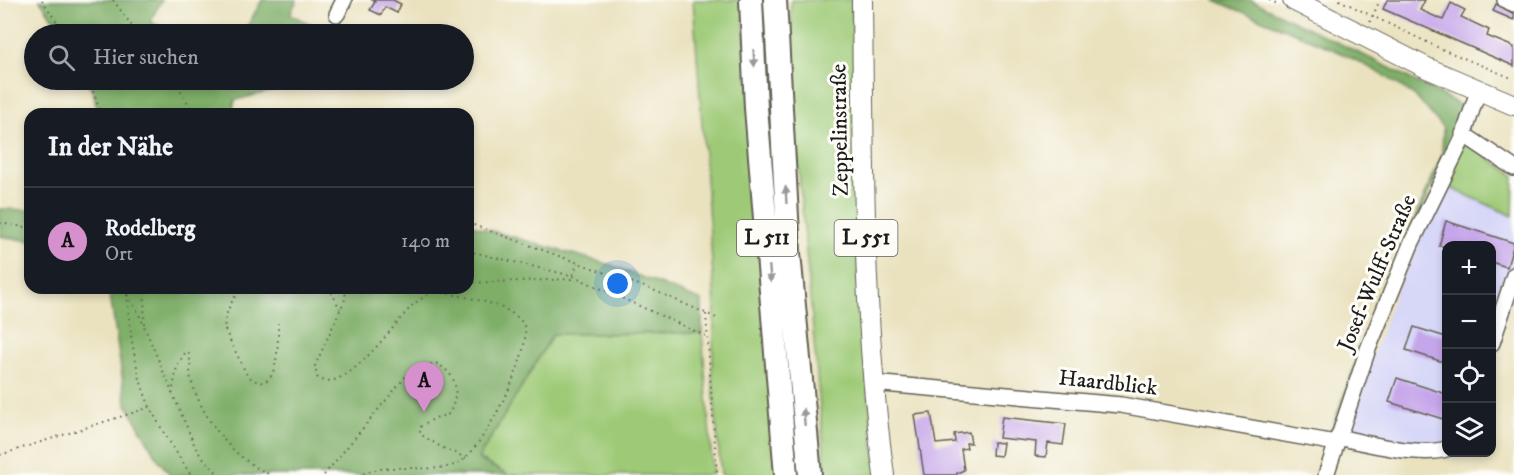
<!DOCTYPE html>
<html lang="de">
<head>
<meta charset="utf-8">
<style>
	:root { --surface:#171b24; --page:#242831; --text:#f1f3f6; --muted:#9ea1a6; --line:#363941; --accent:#d690ce }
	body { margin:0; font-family:"IM FELL DW Pica",serif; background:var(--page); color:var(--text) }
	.controls { position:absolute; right:18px; bottom:18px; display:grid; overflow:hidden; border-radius:12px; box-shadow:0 3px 9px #0003 }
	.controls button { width:54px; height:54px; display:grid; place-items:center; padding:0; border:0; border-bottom:2px solid var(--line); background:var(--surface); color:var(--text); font:30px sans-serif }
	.you { position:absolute; left:618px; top:284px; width:21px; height:21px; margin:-15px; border:4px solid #fff; border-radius:50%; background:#1a73e8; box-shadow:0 0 0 9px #1a73e833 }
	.badge { display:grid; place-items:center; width:39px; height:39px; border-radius:50%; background:var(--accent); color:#111; font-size:20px; font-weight:700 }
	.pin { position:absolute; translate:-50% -50px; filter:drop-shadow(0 2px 3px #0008) }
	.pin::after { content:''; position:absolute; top:32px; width:21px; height:18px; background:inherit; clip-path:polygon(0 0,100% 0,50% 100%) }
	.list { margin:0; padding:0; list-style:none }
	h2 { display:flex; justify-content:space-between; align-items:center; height:78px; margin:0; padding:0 24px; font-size:26px }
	h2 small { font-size:20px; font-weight:400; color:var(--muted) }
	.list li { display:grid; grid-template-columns:39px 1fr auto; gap:18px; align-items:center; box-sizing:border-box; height:108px; padding:0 24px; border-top:2px solid var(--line) }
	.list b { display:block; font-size:22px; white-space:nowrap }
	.list p { margin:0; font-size:20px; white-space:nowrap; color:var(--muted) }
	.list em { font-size:20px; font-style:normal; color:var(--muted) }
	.icon { flex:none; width:33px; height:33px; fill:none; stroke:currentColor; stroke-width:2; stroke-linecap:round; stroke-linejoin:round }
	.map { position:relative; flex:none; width:1514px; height:475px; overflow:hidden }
	.search { position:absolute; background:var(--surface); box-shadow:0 3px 9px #0003; left:24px; top:24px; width:450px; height:66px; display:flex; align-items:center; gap:15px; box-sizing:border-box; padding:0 21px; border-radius:33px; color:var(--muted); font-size:22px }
	.panel { position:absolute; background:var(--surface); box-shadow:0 3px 9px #0003; left:24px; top:108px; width:450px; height:186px; border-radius:18px }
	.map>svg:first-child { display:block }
	.built { fill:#d7d7f8 }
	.green { fill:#9eca77; stroke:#5d734a; stroke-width:1.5 }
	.forest { fill:#7eae68; stroke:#4d6542; stroke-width:1.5 }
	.building { fill:#c6a6ea }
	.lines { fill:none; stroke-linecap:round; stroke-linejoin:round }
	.minor-casing { stroke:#646155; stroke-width:18 }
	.major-casing { stroke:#646155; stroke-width:22 }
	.highway-casing { stroke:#646155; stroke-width:26 }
	.path { stroke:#646155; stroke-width:2; stroke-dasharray:1.5 4.5; stroke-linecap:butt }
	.minor { stroke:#fff; stroke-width:15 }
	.major { stroke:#fff; stroke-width:20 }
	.highway { stroke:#fff; stroke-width:22 }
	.oneway { fill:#999 }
	.labels { text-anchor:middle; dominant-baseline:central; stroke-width:6; stroke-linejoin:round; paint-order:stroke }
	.shield { fill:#fdfcf7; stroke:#605f5e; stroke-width:1.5 }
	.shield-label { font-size:21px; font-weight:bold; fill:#1c1c1c }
	.street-label { font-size:22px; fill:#1c1c1c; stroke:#fdfcf7 }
</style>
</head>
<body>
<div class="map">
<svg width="1514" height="475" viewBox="0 0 1514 475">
	<rect width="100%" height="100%" fill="#fdfcf7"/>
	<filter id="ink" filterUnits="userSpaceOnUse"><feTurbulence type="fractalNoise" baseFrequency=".0167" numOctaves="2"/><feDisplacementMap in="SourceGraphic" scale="12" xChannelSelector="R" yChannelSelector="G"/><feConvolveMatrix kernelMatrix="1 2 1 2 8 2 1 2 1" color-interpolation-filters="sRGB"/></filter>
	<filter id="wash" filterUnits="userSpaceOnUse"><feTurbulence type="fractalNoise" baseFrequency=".008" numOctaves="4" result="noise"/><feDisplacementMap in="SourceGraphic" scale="24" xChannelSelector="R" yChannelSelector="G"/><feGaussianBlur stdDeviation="1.35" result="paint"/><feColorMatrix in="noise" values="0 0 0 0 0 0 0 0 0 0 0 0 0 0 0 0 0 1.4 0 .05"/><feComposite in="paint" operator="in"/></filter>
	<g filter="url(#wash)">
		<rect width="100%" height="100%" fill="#eae2bf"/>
		<path class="built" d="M1444,185l69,31 1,-2v74l-22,71v-113h-46v206l16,1 -2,6 -115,-16 8,-30 42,-120z"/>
		<path class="green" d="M693,0h49l39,475h-60l-9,-99 3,-72z
			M791,0h61l6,280 19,195h-51l-35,-391z
			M1464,142l50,33 -1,41 -69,-31z
			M702,333l11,142h-205l-30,-16 75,-125z"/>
		<path class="forest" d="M40,0h122l-12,21 20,13h-107z
			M262,0h35l-7,14 41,20h-88z
			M1214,0h37l139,68 76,40 -59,137 -70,183 -6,3 35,-97 76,-179 1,-27c-9,-10 -18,-22 -28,-31 -50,-41 -141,-71 -201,-97z
			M87,80h231l-83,20 -3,14h-135l-3,-19z
			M0,209l30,1v31l-30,-5z
			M468,224l143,41 91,36v32l-149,1 -75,125 30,16h-338l-15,-20 -29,-52 -17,-115h359z"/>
		<g id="blocks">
			<path class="building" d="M372,0h21l8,4 -4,9 -12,-6 -4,8 -11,-5 5,-8z
				M1387,0h38l-5,10 23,10 8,-17 14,7 -4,7 28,13 -2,6 27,11v19l-131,-57z
				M1496,4l18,10v6l-21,-9z
				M1446,221l68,22 -7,24 -16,-5v-16h-52z
				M1414,327l32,10v26l-40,-13z
				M1397,378l49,16v26l-57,-18z
				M931,413l5,31 19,-2 -1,-8 15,-2 2,11h-5l1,5 -6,1 3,21 -7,3v2h-33l-9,-60z
				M1002,417l64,7 -3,21 -15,-2 -2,14 -11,-1 1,-14 -37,-4z
				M993,442l10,1 -2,13 -9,-1z"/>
		</g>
	</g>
	<g filter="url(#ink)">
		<use href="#blocks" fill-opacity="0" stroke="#646155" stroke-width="1.5"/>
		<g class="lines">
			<g class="minor-casing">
				<path id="minor" d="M1505,0l9,4
					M337,14l7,-14
					M1463,134l51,34
					M1492,343l22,-68
					M872,383l249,22 215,38
					M1338,437c26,6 83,20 108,12
					M1326,475l42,-126 43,-105 51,-104 16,-49"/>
			</g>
			<g class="major-casing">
				<path id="major" d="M862,0c2,159 0,318 22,475
					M1293,0l134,68 87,37"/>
			</g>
			<g class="highway-casing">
				<path id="highway" d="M751,0l5,108 30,367
					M775,0l14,253 21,222"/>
			</g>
			<path class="path" d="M42,0l23,34
				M113,0l25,34
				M1269,0l11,5
				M1339,0l98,47 77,32
				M1370,22l10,-22
				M89,80l12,34
				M175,80l19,34
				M0,223l30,5
				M468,223l185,67 66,29
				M468,251l105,25 135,61
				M468,283l103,-4 7,-16
				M127,288c2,40 7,82 23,119 11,23 27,46 41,68
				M244,288c-13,9 -18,25 -20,40l23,47c33,29 31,-36 31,-52
				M320,288l12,5 8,16
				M344,288l2,9 -31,69 2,11c27,22 79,-57 97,-73 6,-5 14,-9 20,-13 24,5 76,11 89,33 14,23 -43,131 -66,140 -29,11 -68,-4 -96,11
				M437,290l10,-2
				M127,295l11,17 59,139 22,24
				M706,314l11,161
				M144,324l1,-36
				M172,394l5,-28 8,-13 3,-1c4,9 1,19 3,28 13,41 41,78 80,95
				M0,455l151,-48
				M324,475l82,-99 13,-9 17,-4c22,12 24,29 13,51l-14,4 -15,9v7l21,13 25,11"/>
			<use href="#minor" class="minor"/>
			<use href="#major" class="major"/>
			<use href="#highway" class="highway"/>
		</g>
		<defs><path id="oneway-solid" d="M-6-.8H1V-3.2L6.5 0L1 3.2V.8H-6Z" transform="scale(1.5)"/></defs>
		<g class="oneway">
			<use href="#oneway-solid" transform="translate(754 58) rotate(87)"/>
			<use href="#oneway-solid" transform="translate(786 195) rotate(-93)"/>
			<use href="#oneway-solid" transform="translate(770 274) rotate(85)"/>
			<use href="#oneway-solid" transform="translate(804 417) rotate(-95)"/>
		</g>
	</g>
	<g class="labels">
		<g class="shield">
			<rect x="737" y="220" width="60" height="36" rx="4.5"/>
			<rect x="834.5" y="220" width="63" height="36" rx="4.5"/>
		</g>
		<g class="shield-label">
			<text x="767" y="238">L 511</text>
			<text x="866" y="238">L 551</text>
		</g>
		<g class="street-label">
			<text transform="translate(840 130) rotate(-91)">Zeppelinstraße</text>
			<text transform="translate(1377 273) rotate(-67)">Josef-Wulff-Straße</text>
			<text transform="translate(1108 383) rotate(6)">Haardblick</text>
		</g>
	</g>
</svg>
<div class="controls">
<button>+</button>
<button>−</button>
<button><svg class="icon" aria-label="locate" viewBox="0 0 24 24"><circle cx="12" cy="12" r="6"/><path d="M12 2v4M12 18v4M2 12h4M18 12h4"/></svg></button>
<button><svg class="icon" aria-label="layers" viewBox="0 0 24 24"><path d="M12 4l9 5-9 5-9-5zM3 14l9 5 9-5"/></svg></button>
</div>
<div class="you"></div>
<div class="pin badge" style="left:424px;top:412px">A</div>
<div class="search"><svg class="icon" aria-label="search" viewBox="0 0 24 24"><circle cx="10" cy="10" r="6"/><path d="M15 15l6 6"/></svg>Hier suchen</div>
<section class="panel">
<h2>In der Nähe<small></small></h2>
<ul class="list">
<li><span class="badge">A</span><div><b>Rodelberg</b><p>Ort</p></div><em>140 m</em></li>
</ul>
</section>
</div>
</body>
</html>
